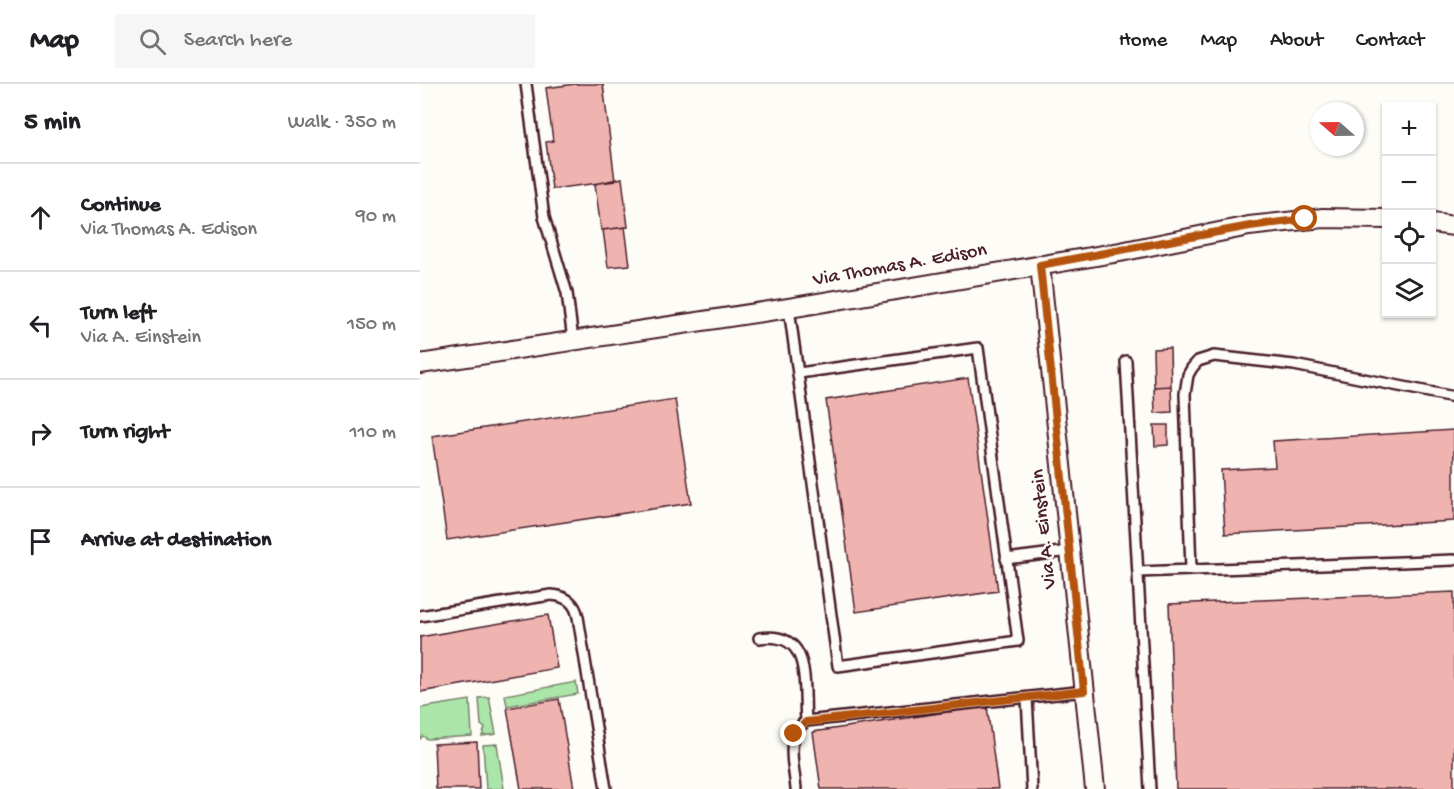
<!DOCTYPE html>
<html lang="en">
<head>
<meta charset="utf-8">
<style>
	:root { --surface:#fff; --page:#f6f6f6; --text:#202124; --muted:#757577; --line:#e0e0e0 }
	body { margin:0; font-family:"Gochi Hand",sans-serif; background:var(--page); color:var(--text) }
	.controls { position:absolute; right:18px; top:18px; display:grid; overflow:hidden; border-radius:0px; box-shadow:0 2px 4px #0004 }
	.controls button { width:54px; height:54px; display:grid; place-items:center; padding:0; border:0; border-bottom:2px solid var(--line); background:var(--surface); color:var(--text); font:30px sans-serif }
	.compass { position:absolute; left:890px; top:18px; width:54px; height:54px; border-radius:50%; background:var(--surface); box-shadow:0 2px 4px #0004; rotate:290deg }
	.stop { position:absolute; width:18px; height:18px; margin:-14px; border:4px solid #b45309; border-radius:50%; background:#fff }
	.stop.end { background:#b45309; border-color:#fff; box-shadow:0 2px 6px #0008 }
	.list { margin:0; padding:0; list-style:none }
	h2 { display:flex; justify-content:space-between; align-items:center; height:78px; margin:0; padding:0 24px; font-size:26px }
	h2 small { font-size:20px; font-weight:400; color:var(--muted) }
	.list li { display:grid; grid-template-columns:39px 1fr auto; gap:18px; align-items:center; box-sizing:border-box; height:108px; padding:0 24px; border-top:2px solid var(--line) }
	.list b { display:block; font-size:22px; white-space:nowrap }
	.list p { margin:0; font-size:20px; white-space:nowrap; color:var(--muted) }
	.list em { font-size:20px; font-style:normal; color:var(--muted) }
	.icon { flex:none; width:33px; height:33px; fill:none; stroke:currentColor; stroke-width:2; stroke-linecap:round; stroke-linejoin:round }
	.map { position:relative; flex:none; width:1034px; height:705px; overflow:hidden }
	header { display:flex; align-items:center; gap:36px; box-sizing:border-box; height:84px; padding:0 30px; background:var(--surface); border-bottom:2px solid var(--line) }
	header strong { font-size:28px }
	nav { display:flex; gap:33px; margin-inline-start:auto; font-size:21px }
	.search { width:420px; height:54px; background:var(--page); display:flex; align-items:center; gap:15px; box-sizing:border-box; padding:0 21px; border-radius:0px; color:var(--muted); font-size:22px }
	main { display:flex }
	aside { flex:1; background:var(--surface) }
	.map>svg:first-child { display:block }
	.green { fill:#aae5aa; stroke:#7a826a; stroke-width:1.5 }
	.building { fill:#efb3b0; stroke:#4a1f2b; stroke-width:1.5 }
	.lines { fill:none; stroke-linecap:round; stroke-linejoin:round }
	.service-casing { stroke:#4a1f2b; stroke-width:14 }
	.minor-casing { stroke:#4a1f2b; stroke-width:22 }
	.service { stroke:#fdfcf7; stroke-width:9 }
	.minor { stroke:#fdfcf7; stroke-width:18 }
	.route { stroke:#b45309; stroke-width:8 }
	.labels { text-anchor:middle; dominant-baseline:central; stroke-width:4.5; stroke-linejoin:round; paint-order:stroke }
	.street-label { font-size:20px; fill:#4a1f2b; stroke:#fdfcf7 }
</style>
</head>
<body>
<header>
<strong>Map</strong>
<div class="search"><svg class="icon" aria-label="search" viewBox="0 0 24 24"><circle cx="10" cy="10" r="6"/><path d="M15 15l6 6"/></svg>Search here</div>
<nav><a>Home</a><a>Map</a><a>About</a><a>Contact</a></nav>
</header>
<main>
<aside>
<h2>5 min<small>Walk · 350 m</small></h2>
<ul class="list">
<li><svg class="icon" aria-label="ahead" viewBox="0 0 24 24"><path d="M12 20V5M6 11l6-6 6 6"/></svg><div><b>Continue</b><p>Via Thomas A. Edison</p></div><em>90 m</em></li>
<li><svg class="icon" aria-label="left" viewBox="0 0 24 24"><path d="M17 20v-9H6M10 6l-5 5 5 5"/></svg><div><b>Turn left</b><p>Via A. Einstein</p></div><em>150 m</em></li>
<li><svg class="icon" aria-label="right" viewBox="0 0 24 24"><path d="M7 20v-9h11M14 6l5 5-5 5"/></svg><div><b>Turn right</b></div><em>110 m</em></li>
<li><svg class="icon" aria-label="arrive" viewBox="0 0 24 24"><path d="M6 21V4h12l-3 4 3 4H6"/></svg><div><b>Arrive at destination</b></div></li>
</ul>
</aside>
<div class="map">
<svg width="1034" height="705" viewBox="0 0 1034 705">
	<rect width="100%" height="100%" fill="#fdfcf7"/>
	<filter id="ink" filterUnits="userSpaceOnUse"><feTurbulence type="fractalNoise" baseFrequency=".0167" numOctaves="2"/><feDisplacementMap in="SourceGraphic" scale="12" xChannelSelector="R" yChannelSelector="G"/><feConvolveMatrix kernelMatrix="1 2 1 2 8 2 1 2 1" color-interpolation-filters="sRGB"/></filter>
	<g filter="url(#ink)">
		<path class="green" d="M156,598l2,12 -71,12 -2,-11z
			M69,613l7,37 -14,2 3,-8 -4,-3 -2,-27z
			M50,616l2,36 -45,3 -4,-3 -3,3v-31z
			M77,660l7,45h-18l-3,-44z"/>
		<path class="building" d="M155,0h28l12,97 -63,8 -6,-47 7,-1 -7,-53z
			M202,94l6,49 -27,3 -6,-46z
			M205,143l5,38 -22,2 -5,-37z
			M750,264l1,38 -17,1 -1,-38z
			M548,294l30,213 -142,21 -30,-212z
			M751,302l1,26 -17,1 -1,-26z
			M255,315l16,104 -244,37 -15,-104z
			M734,341h14v20l-13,1z
			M1034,346v91l-229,13 -4,-64 54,-3 -2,-26z
			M1034,508v197h-278l-7,-185z
			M128,531l9,53 -137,24v-55z
			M139,615l15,90h-53l-14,-81z
			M567,622l11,83h-177l-8,-57z
			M57,658l2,47h-43l-2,-45z"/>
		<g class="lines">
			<g class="service-casing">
				<path id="service" d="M106,0l18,133 23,76 6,47
					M369,224l49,358 180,-25 -40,-293 -179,25
					M706,277l24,428
					M586,475l63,-8
					M771,486l-6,-176 3,-19 4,-7 6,-7 16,-5 80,9 160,32
					M718,488l316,-12
					M0,532l131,-21c15,1 24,7 27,22l28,172
					M339,554c54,-8 44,45 47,83
					M607,614l5,91
					M376,705c-2,-24 -12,-52 10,-68l279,-30"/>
			</g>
			<g class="minor-casing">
				<path id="minor" d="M1012,139l22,3
					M620,181l55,524
					M0,280l369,-56 331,-56 129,-26 74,-8 63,1"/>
			</g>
			<use href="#service" class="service"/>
			<use href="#minor" class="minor"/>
		</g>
	</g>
	<g class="lines" filter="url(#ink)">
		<path class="route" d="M374,650l12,-12 278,-31 -44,-426 210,-39 55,-7"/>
	</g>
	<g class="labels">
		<g class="street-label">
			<text transform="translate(480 182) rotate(-10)">Via Thomas A. Edison</text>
			<text transform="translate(625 445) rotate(-96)">Via A. Einstein</text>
		</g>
	</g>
</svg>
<div class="controls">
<button>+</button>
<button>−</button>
<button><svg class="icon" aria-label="locate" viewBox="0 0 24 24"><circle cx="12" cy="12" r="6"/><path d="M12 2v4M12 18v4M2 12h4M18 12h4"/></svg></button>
<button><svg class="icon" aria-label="layers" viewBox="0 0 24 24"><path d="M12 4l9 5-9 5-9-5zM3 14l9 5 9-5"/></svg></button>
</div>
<svg class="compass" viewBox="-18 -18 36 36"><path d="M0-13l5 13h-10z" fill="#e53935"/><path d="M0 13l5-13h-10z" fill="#757577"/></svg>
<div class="stop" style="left:885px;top:135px"></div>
<div class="stop end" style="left:374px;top:650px"></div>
</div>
</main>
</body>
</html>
